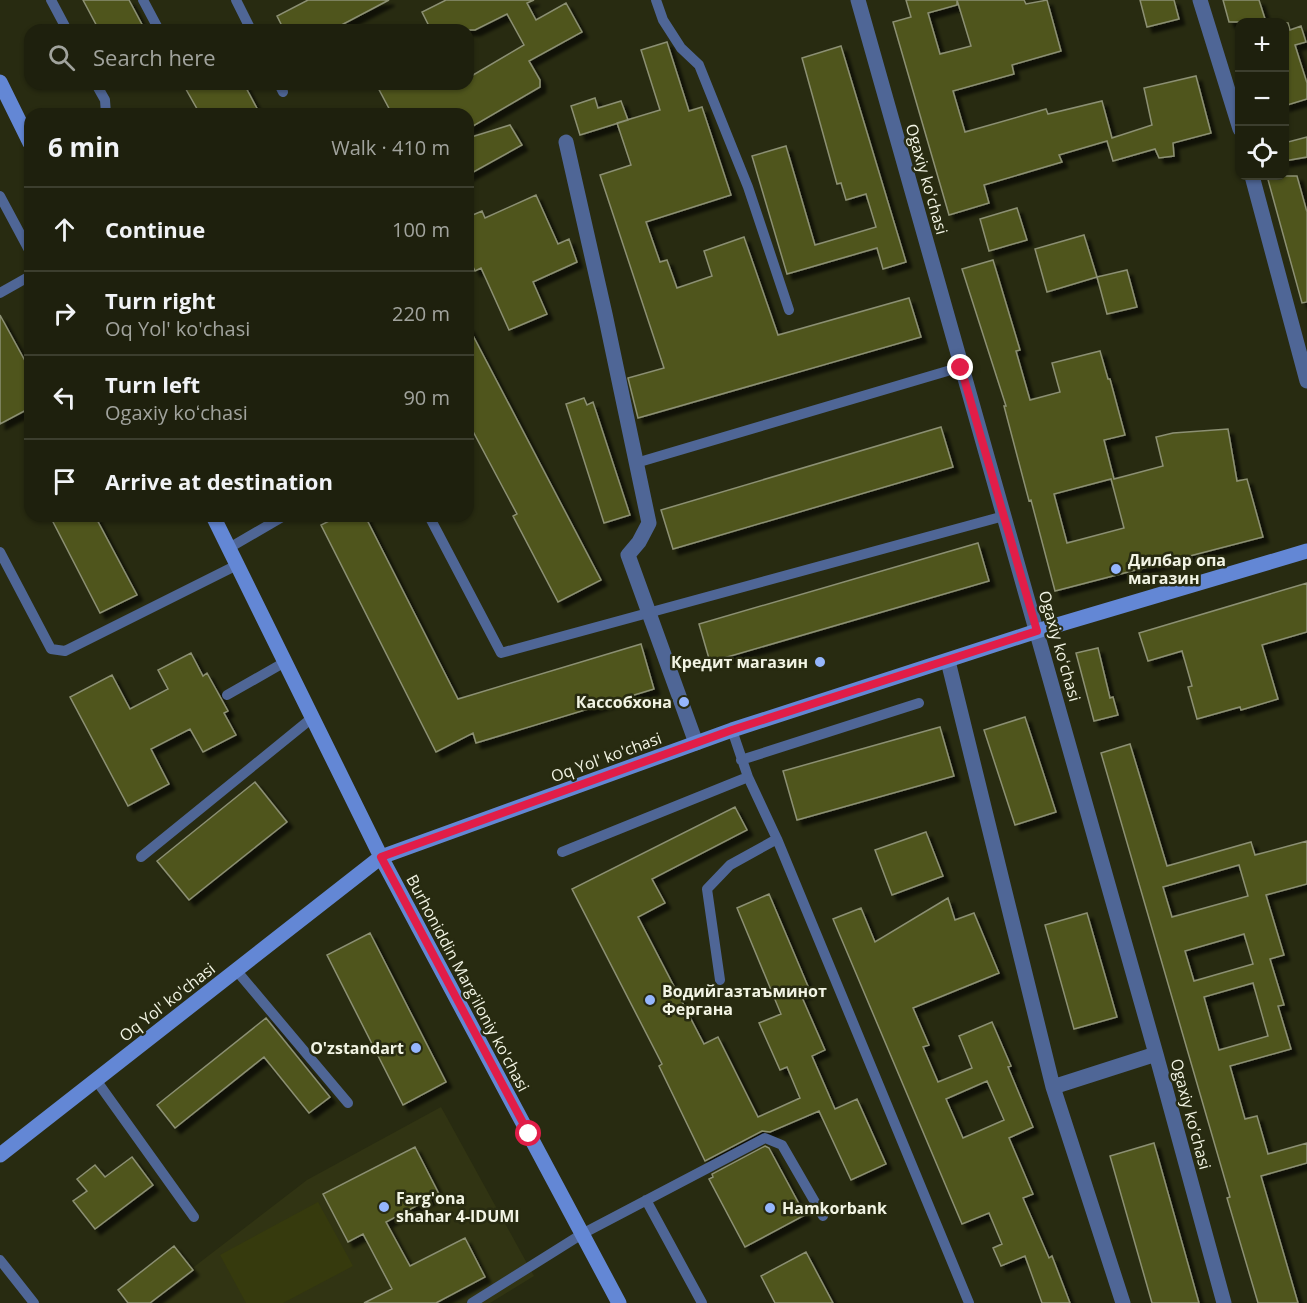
<!DOCTYPE html>
<html lang="en">
<head>
<meta charset="utf-8">
<style>
	:root { --surface:#1e200d; --page:#262816; --text:#f1f3f6; --muted:#a1a39d; --line:#3c3e2e }
	body { margin:0; font-family:"Open Sans",sans-serif; background:var(--page); color:var(--text) }
	.controls { position:absolute; right:18px; top:18px; display:grid; overflow:hidden; border-radius:12px; box-shadow:0 2px 4px #0004 }
	.controls button { width:54px; height:54px; display:grid; place-items:center; padding:0; border:0; border-bottom:2px solid var(--line); background:var(--surface); color:var(--text); font:30px sans-serif }
	.stop { position:absolute; width:18px; height:18px; margin:-14px; border:4px solid #e11d48; border-radius:50%; background:#fff }
	.stop.end { background:#e11d48; border-color:#fff; box-shadow:0 2px 6px #0008 }
	.list { margin:0; padding:0; list-style:none }
	h2 { display:flex; justify-content:space-between; align-items:center; height:78px; margin:0; padding:0 24px; font-size:26px }
	h2 small { font-size:20px; font-weight:400; color:var(--muted) }
	.list li { display:grid; grid-template-columns:39px 1fr auto; gap:18px; align-items:center; box-sizing:border-box; height:84px; padding:0 24px; border-top:2px solid var(--line) }
	.list b { display:block; font-size:22px; white-space:nowrap }
	.list p { margin:0; font-size:20px; white-space:nowrap; color:var(--muted) }
	.list em { font-size:20px; font-style:normal; color:var(--muted) }
	.icon { flex:none; width:33px; height:33px; fill:none; stroke:currentColor; stroke-width:2; stroke-linecap:round; stroke-linejoin:round }
	.map { position:relative; flex:none; width:1307px; height:1303px; overflow:hidden }
	.search { position:absolute; background:var(--surface); box-shadow:0 2px 4px #0004; left:24px; top:24px; width:450px; height:66px; display:flex; align-items:center; gap:15px; box-sizing:border-box; padding:0 21px; border-radius:18px; color:var(--muted); font-size:22px }
	.panel { position:absolute; background:var(--surface); box-shadow:0 2px 4px #0004; left:24px; top:108px; width:450px; height:414px; border-radius:18px }
	.map>svg:first-child { display:block }
	.built { fill:#313413 }
	.green { fill:#363a0d }
	.building { fill:#4f541f; stroke:#8c9073; stroke-width:1.5; fill-rule:evenodd; filter:url(#shadow) }
	.lines { fill:none; stroke-linecap:round; stroke-linejoin:round }
	.lane { stroke:#4f6696; stroke-width:10 }
	.street { stroke:#4f6696; stroke-width:15 }
	.secondary { stroke:#6387d5; stroke-width:15 }
	.route { stroke:#e11d48; stroke-width:8 }
	.poi-dot { fill:#95b6fd; stroke:#282b11; stroke-width:2 }
	.labels { text-anchor:middle; dominant-baseline:central; stroke-width:5; stroke-linejoin:round; paint-order:stroke }
	.street-label { font-size:16px; fill:#f2f4e4; stroke:#282b11 }
	.poi-label { font-size:16px; font-weight:bold; fill:#f2f4e4; stroke:#282b11; text-anchor:start }
</style>
</head>
<body>
<div class="map">
<svg width="1307" height="1303" viewBox="0 0 1307 1303">
	<defs>
		<filter id="shadow"><feDropShadow dx="5.5" dy="5.5" stdDeviation="1.5" flood-color="#0009"/></filter>
	</defs>
	<rect width="100%" height="100%" fill="#282b11"/>
	<path class="built" d="M441,1107l93,169 -44,27h-343l160,-123z"/>
	<path class="green" d="M318,1202l35,64 -70,37h-37l-26,-48z"/>
	<path class="building" d="M83,0h46l16,30h-46z
		M308,0h81l-57,30h-48l-7,-14z
		M446,0h88l-7,3 9,17 30,-17 16,29 -53,29 11,19v7l-72,42v-15h-76l-16,-30h92v-6l56,-33 -17,-31 -32,16h-44l-9,-18z
		M906,0h51v5l-29,8 12,41 31,-8 -14,-46h67l2,4 21,-4 14,51 -49,14 2,9 -61,17 12,41 81,-23 2,5 54,-13 10,37 40,-13 -8,-37 52,-12 15,57 -38,10 1,13 -15,2 -4,-9 -42,12 -6,-20 -48,14 3,7 -78,23 5,18 -40,12 -56,-193 18,-5z
		M1140,0h34l5,19 -32,8z
		M1223,0h36l7,22h-37z
		M1284,23h4l2,7 11,-4 5,16 -11,3 12,38v16l-23,7z
		M667,42l22,69 13,-4 29,88 -85,27 14,40 7,-2 10,28 35,-12 -8,-25 40,-14 34,98 131,-37 12,39 -283,81 -10,-40 36,-10 -64,-193 31,-10 -14,-42 43,-13 -19,-60z
		M841,46l65,216 -23,7 -6,-21 -90,26 -35,-118 34,-10 29,99 61,-18 -10,-33 -20,6 -5,-17 -4,1 -35,-126z
		M183,84h61l16,30h-60z
		M595,98l3,10 23,-7 7,19 -48,15 -9,-29z
		M510,125l12,20 -54,30v-37z
		M1307,137v20l-23,4v-18z
		M1267,176h30l10,36v90l-5,1z
		M536,195l22,49 11,-5 8,23 -44,20 14,32 -38,16 -28,-62 -6,3 -7,-15v-39l14,-6 3,7z
		M1017,208l10,32 -38,11 -9,-32z
		M1084,235l13,42 -50,15 -12,-43z
		M993,260l27,90 -4,1 14,49 30,-8 -8,-29 48,-12 8,28h2l15,56 -21,5 10,39 49,-13 -7,-29 17,-4 55,-4 9,52 10,-2 16,58 -208,54 -24,-91 -2,1 -25,-95h2l-44,-137zM1111,479l13,49 -57,15 -13,-49z
		M1127,270l10,37 -30,7 -10,-37z
		M0,315l30,55v38l-30,16z
		M468,326l133,254 -43,22 -45,-86 4,-2 -49,-92z
		M584,398l3,7 6,-3 37,113 -26,8 -38,-119z
		M941,427l12,40 -280,82 -12,-39z
		M50,516h45l42,79 -37,18z
		M339,516h26l93,183 183,-55 13,45 -178,54 -3,-10 -37,19 -115,-227z
		M978,543l11,38 -279,81 -11,-38z
		M1307,583v49l-45,13 16,54 -37,11 -1,-3 -43,12 -9,-32 4,-1 -10,-35 -34,10 -9,-28z
		M1098,648l12,50 3,-1 5,18 -24,6 -18,-68z
		M191,653l12,23 4,-3 21,38 -4,2 12,22 -33,17 -13,-23 -39,20 18,35 -41,22 -58,-109 42,-22 18,34 38,-20 -10,-19z
		M1025,717l31,95 -41,13 -31,-95z
		M940,727l14,49 -157,44 -14,-49z
		M1130,744l37,122 84,-24 4,13 52,-14v43l-41,11 18,60 -14,4 14,46 -6,1 13,43 -61,17 15,53 12,-3 11,38 39,-11v20l-46,13 37,127h-40l-31,-105 3,-1 -129,-444zM1239,865l9,31 -76,21 -9,-30zM1244,934l9,30 -59,17 -9,-30zM1253,983l15,53 -49,14 -15,-53z
		M255,782l32,40 -98,78 -32,-39z
		M735,807l12,23 -95,49 13,24 -27,14 66,127 14,-7 40,80 42,-19 -13,-31 -7,3 -21,-47 22,-9 -44,-106 32,-14 41,97 -9,4 24,55 -13,6 23,53 22,-10 29,65 -35,16 -32,-69 -49,21 -8,-1 -57,30 -46,-95 3,-2 -90,-175z
		M926,832l17,44 -51,19 -17,-45z
		M948,898l7,22 19,-7 25,60 -86,35 16,37 -6,2 15,35 34,-14 -13,-32 33,-14 19,44 -3,1 25,60 -24,11 24,56 -10,4 26,60 3,-2 18,47h-28l-17,-47 -24,10 -8,-18 9,-4 -13,-31 -27,11 -129,-305 28,-11 14,34zM987,1081l17,39 -41,18 -17,-39z
		M1087,913l30,104 -43,12 -29,-104z
		M370,933l76,149 -43,23 -76,-150z
		M266,1018l64,79 -21,16 -45,-56 -89,71 -18,-23z
		M1154,1143l45,160h-47l-42,-147z
		M765,1146l4,2 36,67 -60,32 -36,-68 4,-2 -1,-3z
		M415,1147l24,47 -53,28 24,44 55,-28 20,39 -49,26h-72l28,-14 -29,-55 -15,8 -25,-48z
		M132,1157l21,28 -58,44 -22,-28 14,-10 -10,-12 18,-14 10,12z
		M174,1246l19,24 -43,33h-22l-10,-13z
		M806,1252l27,51h-58l-14,-27z"/>
	<g class="lines">
		<path class="lane" d="M51,0l16,30
			M143,0l16,30
			M236,0l15,30
			M656,0l7,20 18,28 18,17 49,122 41,123
			M96,84l9,16 1,14
			M279,84l4,8
			M0,196l30,56
			M0,293l30,-17
			M636,463l325,-96
			M429,516l72,137 503,-137
			M229,548l55,-32
			M0,552l51,97 14,2 172,-86
			M227,695l58,-33
			M732,730l16,47 29,62 192,464
			M741,760l178,-57
			M562,852l186,-75
			M141,857l171,-139
			M236,970l112,133
			M720,980l-13,-91 23,-24 47,-26
			M96,1080l98,137
			M646,1200l56,103
			M0,1260l34,43
			M472,1303l110,-69 183,-96 17,7 41,71"/>
		<path class="street" d="M858,0l298,1054 68,249
			M1200,0l40,129
			M566,142l39,172 44,209 -10,19 -11,13 68,188
			M1252,176l55,205
			M948,661l105,426 70,216
			M1053,1087l103,-33"/>
		<path class="secondary" d="M0,82l30,61
			M213,516l168,341 238,446
			M0,1155l381,-298 351,-127 305,-99 270,-80"/>
	</g>
	<g class="lines">
		<path class="route" d="M529,1134l-148,-277 351,-127 305,-99 -76,-263"/>
	</g>
	<g class="poi-dot">
		<circle cx="1116" cy="569" r="6"/>
		<circle cx="820" cy="662" r="6"/>
		<circle cx="684" cy="702" r="6"/>
		<circle cx="650" cy="1000" r="6"/>
		<circle cx="416" cy="1048" r="6"/>
		<circle cx="384" cy="1207" r="6"/>
		<circle cx="770" cy="1208" r="6"/>
	</g>
	<g class="labels">
		<g class="street-label">
			<text transform="translate(927 179) rotate(74)">Ogaxiy koʻchasi</text>
			<text transform="translate(1060 646) rotate(74)">Ogaxiy koʻchasi</text>
			<text transform="translate(606 757) rotate(-20)">Oq Yol' ko'chasi</text>
			<text transform="translate(468 983) rotate(62)">Burhoniddin Marg'iloniy ko'chasi</text>
			<text transform="translate(167 1002) rotate(-38)">Oq Yol' ko'chasi</text>
			<text transform="translate(1191 1114) rotate(75)">Ogaxiy koʻchasi</text>
		</g>
		<g class="poi-label">
			<text x="1128" y="560">Дилбар опа<tspan x="1128" dy="18">магазин</tspan></text>
			<text x="808" y="662" text-anchor="end">Кредит магазин</text>
			<text x="672" y="702" text-anchor="end">Кассобхона</text>
			<text x="662" y="991">Водийгазтаъминот<tspan x="662" dy="18">Фергана</tspan></text>
			<text x="404" y="1048" text-anchor="end">O'zstandart</text>
			<text x="396" y="1198">Farg'ona<tspan x="396" dy="18">shahar 4-IDUMI</tspan></text>
			<text x="782" y="1208">Hamkorbank</text>
		</g>
	</g>
</svg>
<div class="controls">
<button>+</button>
<button>−</button>
<button><svg class="icon" aria-label="locate" viewBox="0 0 24 24"><circle cx="12" cy="12" r="6"/><path d="M12 2v4M12 18v4M2 12h4M18 12h4"/></svg></button>
</div>
<div class="stop" style="left:529px;top:1134px"></div>
<div class="stop end" style="left:961px;top:368px"></div>
<div class="search"><svg class="icon" aria-label="search" viewBox="0 0 24 24"><circle cx="10" cy="10" r="6"/><path d="M15 15l6 6"/></svg>Search here</div>
<section class="panel">
<h2>6 min<small>Walk · 410 m</small></h2>
<ul class="list">
<li><svg class="icon" aria-label="ahead" viewBox="0 0 24 24"><path d="M12 20V5M6 11l6-6 6 6"/></svg><div><b>Continue</b></div><em>100 m</em></li>
<li><svg class="icon" aria-label="right" viewBox="0 0 24 24"><path d="M7 20v-9h11M14 6l5 5-5 5"/></svg><div><b>Turn right</b><p>Oq Yol' ko'chasi</p></div><em>220 m</em></li>
<li><svg class="icon" aria-label="left" viewBox="0 0 24 24"><path d="M17 20v-9H6M10 6l-5 5 5 5"/></svg><div><b>Turn left</b><p>Ogaxiy koʻchasi</p></div><em>90 m</em></li>
<li><svg class="icon" aria-label="arrive" viewBox="0 0 24 24"><path d="M6 21V4h12l-3 4 3 4H6"/></svg><div><b>Arrive at destination</b></div></li>
</ul>
</section>
</div>
</body>
</html>
